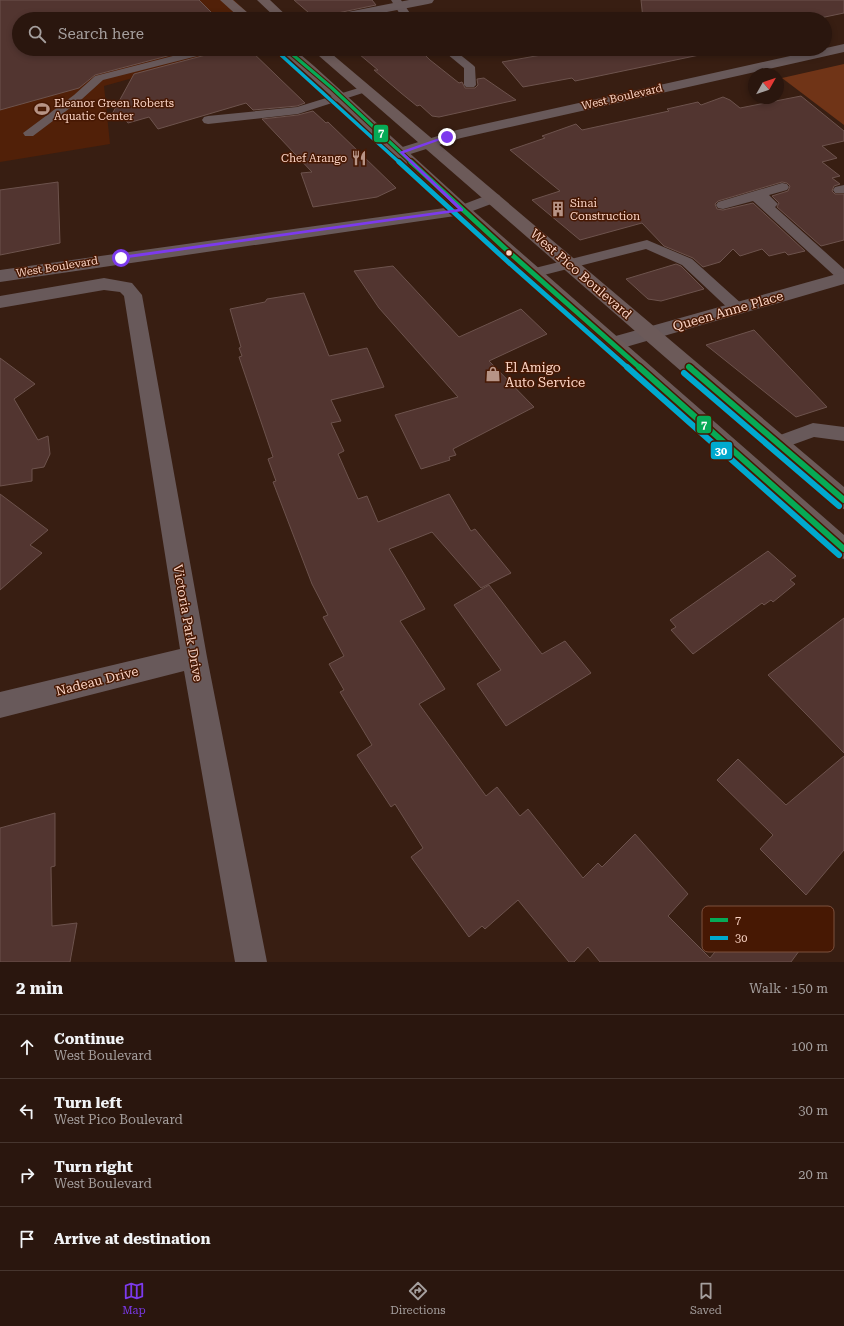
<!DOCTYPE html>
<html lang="en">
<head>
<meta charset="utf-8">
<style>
	:root { --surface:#2a160e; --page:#36231c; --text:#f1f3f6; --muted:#a59f9e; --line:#46352e; --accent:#7c3aed }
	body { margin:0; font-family:"Roboto Serif",serif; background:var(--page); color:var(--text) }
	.compass { position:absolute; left:748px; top:68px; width:36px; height:36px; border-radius:50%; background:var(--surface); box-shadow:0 2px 6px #0003; rotate:50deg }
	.stop { position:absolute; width:12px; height:12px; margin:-9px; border:3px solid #7c3aed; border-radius:50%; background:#fff }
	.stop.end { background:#7c3aed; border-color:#fff; box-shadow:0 1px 4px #0008 }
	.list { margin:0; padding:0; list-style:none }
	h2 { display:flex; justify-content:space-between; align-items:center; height:52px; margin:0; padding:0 16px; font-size:17px }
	h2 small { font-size:13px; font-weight:400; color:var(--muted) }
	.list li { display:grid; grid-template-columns:26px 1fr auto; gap:12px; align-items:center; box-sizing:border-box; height:64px; padding:0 16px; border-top:1px solid var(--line) }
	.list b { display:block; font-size:15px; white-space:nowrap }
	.list p { margin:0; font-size:13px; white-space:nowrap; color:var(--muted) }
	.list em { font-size:13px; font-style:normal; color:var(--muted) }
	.icon { flex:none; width:22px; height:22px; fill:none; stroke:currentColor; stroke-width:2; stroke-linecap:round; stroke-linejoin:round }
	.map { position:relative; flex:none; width:844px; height:962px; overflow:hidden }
	.search { position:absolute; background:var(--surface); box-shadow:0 2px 6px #0003; left:12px; right:12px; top:12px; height:44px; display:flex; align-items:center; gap:10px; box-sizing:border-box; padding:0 14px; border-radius:22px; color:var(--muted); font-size:15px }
	.sheet { height:308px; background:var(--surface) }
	nav { display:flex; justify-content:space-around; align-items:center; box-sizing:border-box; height:56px; border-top:1px solid var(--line); background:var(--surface); font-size:11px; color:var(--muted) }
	nav a { display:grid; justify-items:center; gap:2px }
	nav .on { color:var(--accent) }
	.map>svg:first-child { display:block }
	.built { fill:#512008 }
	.green { fill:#703417 }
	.building { fill:#523530; stroke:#6d534d }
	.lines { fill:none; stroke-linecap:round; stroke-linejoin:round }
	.service { fill:#68595a; fill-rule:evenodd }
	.minor { fill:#68595a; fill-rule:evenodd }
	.tertiary { fill:#68595a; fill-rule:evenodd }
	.secondary { fill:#6c5a59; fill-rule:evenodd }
	.bus-1-far2-casing { stroke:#471803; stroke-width:5.5 }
	.bus-1-far1-casing { stroke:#471803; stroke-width:8 }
	.bus-1-casing { stroke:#471803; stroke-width:9 }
	.bus-2-far2-casing { stroke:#471803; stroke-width:5.5 }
	.bus-2-far1-casing { stroke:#471803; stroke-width:8 }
	.bus-2-casing { stroke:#471803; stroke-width:9 }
	.bus-1-far2 { stroke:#06aa56; stroke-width:3.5 }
	.bus-1-far1 { stroke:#06aa56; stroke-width:5 }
	.bus-1 { stroke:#06aa56; stroke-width:6 }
	.bus-2-far2 { stroke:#00a9ce; stroke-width:3.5 }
	.bus-2-far1 { stroke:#00a9ce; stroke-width:5 }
	.bus-2 { stroke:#00a9ce; stroke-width:6 }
	.route { fill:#7c3aed }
	.bus-dot { fill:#fbd4c5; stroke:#471803; stroke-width:1.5 }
	.labels { text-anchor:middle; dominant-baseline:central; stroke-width:3; stroke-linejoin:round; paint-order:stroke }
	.far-street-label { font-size:11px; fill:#fbd4c5; stroke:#471803 }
	.far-poi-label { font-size:11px; fill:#fbd4c5; stroke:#471803; text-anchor:start }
	.street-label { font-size:13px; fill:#fbd4c5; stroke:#471803 }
	.poi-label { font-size:13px; fill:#fbd4c5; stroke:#471803; text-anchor:start }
	.key { fill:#471803; stroke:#7d503d; stroke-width:1 }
	.key-label { font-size:11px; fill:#fbd4c5 }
	.line-badge { stroke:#471803; stroke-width:1.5 }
	.badge-label { font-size:11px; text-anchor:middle; font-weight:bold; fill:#fff }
</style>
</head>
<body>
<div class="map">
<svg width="844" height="962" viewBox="0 0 844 962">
	<rect width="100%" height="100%" fill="#381e12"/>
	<path class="built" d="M0,0h234l20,19h-235v30h218l-133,37 6,58 -110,18z"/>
	<path class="green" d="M844,64v61l-62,-47z"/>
	<path class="building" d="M0,0h199l19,19h-199v30h175l-99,26 -16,13 -79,22z
		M294,0h78l4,5 -48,10 -3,4h-9z
		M641,0h203v13l-24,5 1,1h-178z
		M385,14l5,5h-31z
		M219,49h30l56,54 -8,3 -44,4 -7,-7 -88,26 -9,-12 -21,6 -4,-5 -13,-2 23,-42 83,-22z
		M353,49h66l11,11 29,23 3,-1 3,6h10l3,-3 -1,-6 7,-1 32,22 -77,17 -7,-1 -12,-11 -3,1 -16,-13 -27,-23h4z
		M575,49h153l-153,32 -3,-3 -49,9 -21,-25z
		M801,96l43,35v10l-22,5 15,12 -15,4 18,14 -8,2 8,6 -6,2 -2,5 3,3h9v46l-23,6 -44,-39 2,-4 -7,-7 16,-5 2,-5 -3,-3 -5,-1 -64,19 -3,3 2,5 6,1 30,-7 52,48 -17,4 -3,-3 -16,4 -7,-7 -22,7 -7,-7 -13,13 -17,5 -10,-9 -29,-12 -22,-23 -62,17 -48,-40 28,-9 -50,-41 35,-12 -3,-2 34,-12 6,6 87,-19 -2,-2 31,-7 3,3 22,-8 7,3 10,8z
		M313,111l13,12 2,-1 68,66 -19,9 -64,10 -12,-34 11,-1 -50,-53 36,-4z
		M58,182l2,61 -60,12v-65z
		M676,264l5,2 23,23 -43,12 -13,-2 -22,-20z
		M393,266l66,71 62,-28 26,25 -58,27 45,46 -81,42 3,6 -7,2 1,3 -29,9 -26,-54 63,-18 -79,-89 -25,-37z
		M304,293l25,63 38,-8 17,39 -53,13 10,21 -10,2 13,28 -6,3 20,45 9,-3 11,26 71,-28 22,37 4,-2 36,44 -30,15 -49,-56 -43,17 36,60 -25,12 45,68 -26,15 67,92 11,-9 23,29 8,-7 55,69 15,-15 4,4 33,-33 53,60 -20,22 42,42 38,-47 22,21 19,-2 13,17 -11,15h-191l-12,-15 -14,15h-5l-51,-62 -33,29 -3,-3 -13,11 -58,-80 12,-9 -28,-44 -4,3 -34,-52 15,-10 -32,-53 4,-2 -15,-26 15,-8 -21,-39 5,-2 -16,-31 -39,-102 3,-1 -8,-22 5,-2 -34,-100 3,-1 -3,-8 2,-1 -11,-38 35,-7 2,-3z
		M754,330l73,77 -31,10 -90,-72z
		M0,358l35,26 -21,15 24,41 10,-4 2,18 -6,13 -12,2v12l-32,5z
		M0,494l48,36 -18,15 12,8 -42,37z
		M768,551l28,25 -6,4 5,4 -22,18 -2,-2 -7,5 -2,-2 -69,51 -22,-24 5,-3 -6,-7z
		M489,585l53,69 23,-13 26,32 -85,53 -29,-42 24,-14 -47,-65z
		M844,618v135l-76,-78z
		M844,756v94l-38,45 -46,-46 13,-14 -56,-55 21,-21 48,46z
		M55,813v53l-4,1 1,59 25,-3 -7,39h-70v-134z"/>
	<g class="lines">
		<path class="service" d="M391,0h10l13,19h-11z
			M200,49h18l-1,2 -114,29 -21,19 -49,37h-8l-2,-3 51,-38 21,-19z
			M441,49h12l20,16 2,2 1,18 -2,2h-8l-2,-2v-17z
			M365,86l4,1 2,2 -2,2 -71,23 -90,10 -4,-1 -2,-3 2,-3 4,-1 89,-9z
			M782,183l5,1 2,3 -2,3 -18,5 9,9 -3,3 69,62v13l-5,-2 -86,-79 -30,8 -5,-1 -2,-3 2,-3z
			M844,185v8h-9l-2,-3 2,-3z
			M647,240l45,19 51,46 3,4 -3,4 -5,1 -5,-1 -51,-48 -36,-16 -114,29 -5,-2 -2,-3 2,-3z
			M813,423l31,4v14l-30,-4 -36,13 -6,-2 -3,-5 3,-5z"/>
		<path class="minor" d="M409,0h25l-2,3 -4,1 -77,15h-25l2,-3 4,-1z
			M844,44v8l-383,86 -60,19 -5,-2 -3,-3 3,-3 61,-19z
			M844,272v12l-232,67 -7,-2 -3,-5 3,-5z
			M104,278l28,5 10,12 65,362 60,305h-32l-51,-291 -184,47v-26l180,-43 -56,-353 -4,-4 -16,-2 -104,18v-12z"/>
		<path class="tertiary" d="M493,193l6,2 2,3 -2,3 -37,14 -462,67v-12l459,-64z"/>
		<path class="secondary" d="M220,0h13l22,19h-14z
			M257,0h13l20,19h-13z
			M279,49h15l20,17 156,142 374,327v24l-8,-3 -378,-340 -109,-104z
			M311,49h15l518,438v22l-8,-3z"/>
		<g class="bus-1-far2-casing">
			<path id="bus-1-far2" d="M286,49l46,39 80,75"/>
		</g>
		<g class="bus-1-far1-casing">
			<path id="bus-1-far1" d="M411,162l100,92 129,114
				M689,367l2,1"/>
		</g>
		<g class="bus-1-casing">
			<path id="bus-1" d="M639,367l205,182
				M689,367l155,133"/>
		</g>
		<g class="bus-2-far2-casing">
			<path id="bus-2-far2" d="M281,55l119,108"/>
		</g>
		<g class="bus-2-far1-casing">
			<path id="bus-2-far1" d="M399,162l107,98 122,108"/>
		</g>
		<g class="bus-2-casing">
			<path id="bus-2" d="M627,367l212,188
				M684,373l155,133"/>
		</g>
		<use href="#bus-1-far2" class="bus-1-far2"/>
		<use href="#bus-1-far1" class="bus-1-far1"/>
		<use href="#bus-1" class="bus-1"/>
		<use href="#bus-2-far2" class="bus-2-far2"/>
		<use href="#bus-2-far1" class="bus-2-far1"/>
		<use href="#bus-2" class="bus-2"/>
	</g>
	<path class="route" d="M445,136l4,1 -45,16 59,56v2l-342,48 -3,-1 3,-2 337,-47 -59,-57z"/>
	<defs>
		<g id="stadium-bare" transform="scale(1.2)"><path d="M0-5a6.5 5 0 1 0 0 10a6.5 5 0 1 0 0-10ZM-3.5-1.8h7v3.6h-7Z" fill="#b79486" stroke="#471803" stroke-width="2.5" paint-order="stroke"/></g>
		<g id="restaurant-bare" transform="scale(1.2)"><path d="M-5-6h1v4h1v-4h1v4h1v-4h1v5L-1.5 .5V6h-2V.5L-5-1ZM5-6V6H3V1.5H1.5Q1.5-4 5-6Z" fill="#b79486" stroke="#471803" stroke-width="2.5" paint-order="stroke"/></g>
		<g id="building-bare" transform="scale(1.2)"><path d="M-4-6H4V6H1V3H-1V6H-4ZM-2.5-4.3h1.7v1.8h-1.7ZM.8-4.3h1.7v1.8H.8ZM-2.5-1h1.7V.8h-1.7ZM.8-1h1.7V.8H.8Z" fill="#b79486" stroke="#471803" stroke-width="2.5" paint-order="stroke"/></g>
		<g id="shop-bare" transform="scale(1.2)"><path d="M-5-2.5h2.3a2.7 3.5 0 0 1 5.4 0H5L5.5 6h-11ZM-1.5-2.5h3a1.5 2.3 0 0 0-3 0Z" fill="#b79486" stroke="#471803" stroke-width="2.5" paint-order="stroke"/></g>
	</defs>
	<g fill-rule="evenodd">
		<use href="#stadium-bare" x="42" y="109"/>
		<use href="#restaurant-bare" x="359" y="158"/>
		<use href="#building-bare" x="558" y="209"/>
		<use href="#shop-bare" x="493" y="374"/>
	</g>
	<circle class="bus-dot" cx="509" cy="253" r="3.5"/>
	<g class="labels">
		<g class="far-street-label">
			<text transform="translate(622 97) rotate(-13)">West Boulevard</text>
			<text transform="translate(57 267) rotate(-9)">West Boulevard</text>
		</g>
		<g class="far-poi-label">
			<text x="54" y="103">Eleanor Green Roberts<tspan x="54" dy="13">Aquatic Center</tspan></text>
			<text x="347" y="158" text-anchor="end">Chef Arango</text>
			<text x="570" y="203">Sinai<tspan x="570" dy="13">Construction</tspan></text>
		</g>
		<g class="street-label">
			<text transform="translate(581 274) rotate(41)">West Pico Boulevard</text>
			<text transform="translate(728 311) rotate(-16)">Queen Anne Place</text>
			<text transform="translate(188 623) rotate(80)">Victoria Park Drive</text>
			<text transform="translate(97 681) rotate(-14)">Nadeau Drive</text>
		</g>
		<g class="poi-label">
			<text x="505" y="367">El Amigo<tspan x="505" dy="15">Auto Service</tspan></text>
		</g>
	</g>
	<rect x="702" y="906" width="132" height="46" rx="6" class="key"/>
	<rect x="710" y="918" width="18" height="4" fill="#06aa56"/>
	<rect x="710" y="936" width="18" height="4" fill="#00a9ce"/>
	<g class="key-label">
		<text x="735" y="924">7</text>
		<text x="735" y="942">30</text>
	</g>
	<g class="line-badge">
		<rect x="373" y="124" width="16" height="19" rx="4" fill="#06aa56"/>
		<rect x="696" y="415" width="16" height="19" rx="4" fill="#06aa56"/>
		<rect x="710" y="441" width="23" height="19" rx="4" fill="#00a9ce"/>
	</g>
	<g class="badge-label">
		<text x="381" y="137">7</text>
		<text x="704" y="429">7</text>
		<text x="721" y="455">30</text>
	</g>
</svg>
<svg class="compass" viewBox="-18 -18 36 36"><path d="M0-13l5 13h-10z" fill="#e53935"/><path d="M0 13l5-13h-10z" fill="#a59f9e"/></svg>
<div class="stop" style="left:121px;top:258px"></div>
<div class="stop end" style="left:447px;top:137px"></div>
<div class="search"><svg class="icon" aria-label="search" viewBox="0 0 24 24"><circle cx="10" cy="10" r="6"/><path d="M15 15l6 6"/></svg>Search here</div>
</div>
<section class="sheet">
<h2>2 min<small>Walk · 150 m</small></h2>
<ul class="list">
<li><svg class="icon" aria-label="ahead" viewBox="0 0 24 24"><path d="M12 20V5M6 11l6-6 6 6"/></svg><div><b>Continue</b><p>West Boulevard</p></div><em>100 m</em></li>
<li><svg class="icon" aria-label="left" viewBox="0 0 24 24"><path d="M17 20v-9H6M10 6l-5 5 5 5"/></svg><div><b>Turn left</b><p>West Pico Boulevard</p></div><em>30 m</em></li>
<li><svg class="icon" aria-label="right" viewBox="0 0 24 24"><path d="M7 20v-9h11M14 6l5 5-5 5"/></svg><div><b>Turn right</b><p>West Boulevard</p></div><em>20 m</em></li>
<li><svg class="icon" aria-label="arrive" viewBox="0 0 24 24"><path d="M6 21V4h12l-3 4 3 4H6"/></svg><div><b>Arrive at destination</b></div></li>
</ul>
</section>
<nav>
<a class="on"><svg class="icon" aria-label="map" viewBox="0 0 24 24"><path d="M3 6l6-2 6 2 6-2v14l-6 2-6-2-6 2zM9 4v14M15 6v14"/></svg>Map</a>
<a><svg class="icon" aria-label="directions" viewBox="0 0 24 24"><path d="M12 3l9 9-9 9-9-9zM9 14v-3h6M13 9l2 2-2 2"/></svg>Directions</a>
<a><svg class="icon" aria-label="saved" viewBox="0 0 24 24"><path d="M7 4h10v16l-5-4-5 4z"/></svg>Saved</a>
</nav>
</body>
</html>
